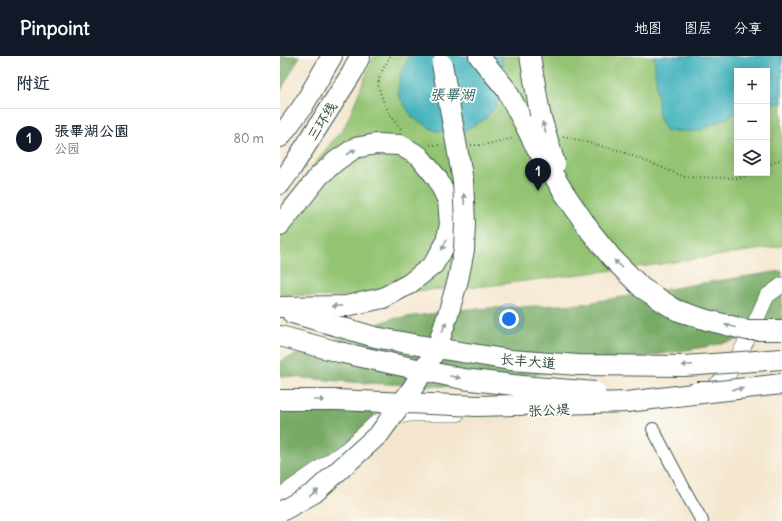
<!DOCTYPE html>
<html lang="zh">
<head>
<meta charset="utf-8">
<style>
	:root { --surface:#fff; --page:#f6f6f7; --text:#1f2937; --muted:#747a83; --line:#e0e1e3; --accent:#111827 }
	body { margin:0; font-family:Delius,"LXGW WenKai TC",sans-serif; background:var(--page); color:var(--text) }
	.controls { position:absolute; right:12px; top:12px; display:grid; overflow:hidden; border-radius:0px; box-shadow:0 2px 10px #0003 }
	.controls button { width:36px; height:36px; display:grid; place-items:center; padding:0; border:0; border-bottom:1px solid var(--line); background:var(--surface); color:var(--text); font:20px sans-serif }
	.you { position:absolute; left:229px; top:263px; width:14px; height:14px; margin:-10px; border:3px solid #fff; border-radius:50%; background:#1a73e8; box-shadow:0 0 0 6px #1a73e833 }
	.badge { display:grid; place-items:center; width:26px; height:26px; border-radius:50%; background:var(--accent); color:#fff; font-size:13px; font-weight:700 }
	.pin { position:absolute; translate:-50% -33px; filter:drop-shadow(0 1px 2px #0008) }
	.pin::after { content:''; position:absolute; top:21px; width:14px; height:12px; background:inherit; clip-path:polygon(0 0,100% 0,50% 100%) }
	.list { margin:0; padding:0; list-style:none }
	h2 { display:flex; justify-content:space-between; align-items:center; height:52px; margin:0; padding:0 16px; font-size:17px }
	h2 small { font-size:13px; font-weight:400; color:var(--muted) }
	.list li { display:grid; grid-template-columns:26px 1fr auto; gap:12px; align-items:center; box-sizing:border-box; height:60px; padding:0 16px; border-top:1px solid var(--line) }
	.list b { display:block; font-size:15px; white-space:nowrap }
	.list p { margin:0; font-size:13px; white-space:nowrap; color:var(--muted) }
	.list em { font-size:13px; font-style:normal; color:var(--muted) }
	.icon { flex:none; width:22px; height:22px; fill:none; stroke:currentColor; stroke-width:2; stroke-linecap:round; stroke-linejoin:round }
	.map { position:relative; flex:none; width:502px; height:465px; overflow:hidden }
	header { display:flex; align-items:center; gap:24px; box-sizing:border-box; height:56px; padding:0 20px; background:var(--accent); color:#fff }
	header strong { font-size:19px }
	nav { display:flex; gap:22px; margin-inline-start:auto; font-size:14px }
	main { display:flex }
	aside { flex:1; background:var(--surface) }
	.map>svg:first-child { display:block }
	.green { fill:#94c473; stroke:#5a8054; fill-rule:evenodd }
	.forest { fill:#77aa65; stroke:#4b744c }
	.water { fill:#42b2bc; stroke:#307878 }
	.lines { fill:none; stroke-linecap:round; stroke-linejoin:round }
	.minor-casing { stroke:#3f564b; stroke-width:14 }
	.tertiary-casing { stroke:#3f564b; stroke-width:16 }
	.trunk-casing { stroke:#3f564b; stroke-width:22 }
	.path { stroke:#3f564b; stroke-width:2; stroke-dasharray:1 3; stroke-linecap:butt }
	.minor { stroke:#fff; stroke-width:12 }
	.tertiary { stroke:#fff; stroke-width:15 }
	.trunk { stroke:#fff; stroke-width:20 }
	.trunk-bridge-casing { stroke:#3f564b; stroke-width:22; stroke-linecap:butt }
	.trunk-bridge { stroke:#fff; stroke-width:20 }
	.oneway { fill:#8f9e9a }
	.labels { text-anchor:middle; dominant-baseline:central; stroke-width:3.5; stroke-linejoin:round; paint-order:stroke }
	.street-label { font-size:14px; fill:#1f3d34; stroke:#fdfcf7 }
	.water-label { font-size:15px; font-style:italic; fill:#2a605d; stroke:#fdfcf7 }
</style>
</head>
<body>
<header>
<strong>Pinpoint</strong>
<nav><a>地图</a><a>图层</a><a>分享</a></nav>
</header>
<main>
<aside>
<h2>附近<small></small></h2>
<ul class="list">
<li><span class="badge">1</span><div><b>張畢湖公園</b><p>公园</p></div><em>80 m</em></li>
</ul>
</aside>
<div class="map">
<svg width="502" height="465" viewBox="0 0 502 465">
	<rect width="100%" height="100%" fill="#fdfcf7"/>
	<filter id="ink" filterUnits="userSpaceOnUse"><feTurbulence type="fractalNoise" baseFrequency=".025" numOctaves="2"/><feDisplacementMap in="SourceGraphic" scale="8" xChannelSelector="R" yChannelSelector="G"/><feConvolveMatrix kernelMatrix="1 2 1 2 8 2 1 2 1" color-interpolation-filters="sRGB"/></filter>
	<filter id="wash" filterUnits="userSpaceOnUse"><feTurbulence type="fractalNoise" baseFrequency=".012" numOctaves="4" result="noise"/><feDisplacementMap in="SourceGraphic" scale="16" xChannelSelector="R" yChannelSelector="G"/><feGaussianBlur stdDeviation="0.9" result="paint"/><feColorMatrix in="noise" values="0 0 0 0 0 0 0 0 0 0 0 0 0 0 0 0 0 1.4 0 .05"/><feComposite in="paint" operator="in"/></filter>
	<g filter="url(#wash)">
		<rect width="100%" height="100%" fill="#f4e6ce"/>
		<path class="green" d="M94,0h408v190l-128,19 -169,21 -152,11 -53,-3v-86l66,-84zM457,15h30v102h-30z"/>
		<path class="forest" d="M0,0h20l-20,36z
			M502,215v59l-77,17 -248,40 -94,-4 -83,-7v-15l111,-42 77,-10 113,-5 116,-20z
			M0,355l97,1 -56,59 -41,18z"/>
		<path class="water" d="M130,0h92l1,8 -6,41 -12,14 -24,14 -25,-2 -23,-13 -15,-23 2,-19 8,-18z
			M374,0h128v47l-15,2v-34h-30v42l-39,18h-32l-7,-15z"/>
	</g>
	<g filter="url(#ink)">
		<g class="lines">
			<g class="minor-casing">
				<path id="minor" d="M373,373l36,69 13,23"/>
			</g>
			<g class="tertiary-casing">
				<path id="tertiary" d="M426,337l22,-18 20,-37 19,-42 15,-11
					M0,440l66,-46 31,-28 32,-8h48"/>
			</g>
			<g class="trunk-casing">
				<path id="trunk" d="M199,0l27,33 19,36
					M0,81l23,-31 29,-50
					M0,128l11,-15 61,-96 8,-17
					M0,169l40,-50 16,-14 19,-13 21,-4 24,1 19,11 18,22 11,23 2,24 -5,20 -12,20 -24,19 -26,14 -37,8 -66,1
					M12,257l83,24 37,7
					M0,280l59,16 50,11"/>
			</g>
			<path class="path" d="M110,0c-3,7 -9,15 -11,23 -4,12 14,43 23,51
				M283,80l57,15 65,26 55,1 9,-5
				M150,89h11
				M191,89h12l31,-7
				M487,109l15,-6"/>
			<use href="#minor" class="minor"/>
			<use href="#tertiary" class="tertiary"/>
			<use href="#trunk" class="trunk"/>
			<g class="trunk-bridge-casing">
				<path id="trunk-bridge" d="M250,0l10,58 15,50
					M245,69l10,20 28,46 28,41 21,26 30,30 34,22 31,10 40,10h35
					M132,288l98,16 68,5 106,1 98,-7
					M109,307l74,16 59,7 73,6
					M417,336h13l72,-8
					M0,344h57l140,6 82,-2 68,-2 83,-10
					M0,456l34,-19 66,-60 34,-47 23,-38 12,-37 9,-31 6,-30 1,-27 -2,-42 -21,-117"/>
			</g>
			<use href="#trunk-bridge" class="trunk-bridge"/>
		</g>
		<defs><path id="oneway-solid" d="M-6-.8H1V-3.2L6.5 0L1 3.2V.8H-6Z"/></defs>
		<g class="oneway">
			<use href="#oneway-solid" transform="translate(264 71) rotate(-108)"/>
			<use href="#oneway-solid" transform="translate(71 96) rotate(-31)"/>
			<use href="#oneway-solid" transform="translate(184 143) rotate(-93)"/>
			<use href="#oneway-solid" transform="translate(164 189) rotate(113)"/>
			<use href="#oneway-solid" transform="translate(338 208) rotate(-135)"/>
			<use href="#oneway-solid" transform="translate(57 250) rotate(179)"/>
			<use href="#oneway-solid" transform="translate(450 270) rotate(-166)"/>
			<use href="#oneway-solid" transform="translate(164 271) rotate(-71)"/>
			<use href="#oneway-solid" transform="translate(407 309) rotate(177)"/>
			<use href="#oneway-solid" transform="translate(175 321) rotate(12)"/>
			<use href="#oneway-solid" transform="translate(458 333) rotate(-6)"/>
			<use href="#oneway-solid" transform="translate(39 344)"/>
			<use href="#oneway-solid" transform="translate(34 437) rotate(-35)"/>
		</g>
	</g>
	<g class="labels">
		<g class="street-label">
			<text transform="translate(42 65) rotate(-58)">三环线</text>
			<text transform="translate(248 305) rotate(5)">长丰大道</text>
			<text transform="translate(269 354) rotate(-3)">张公堤</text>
		</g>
		<g class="water-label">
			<text x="172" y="38">張畢湖</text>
		</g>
	</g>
</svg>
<div class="controls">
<button>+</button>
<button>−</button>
<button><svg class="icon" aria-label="layers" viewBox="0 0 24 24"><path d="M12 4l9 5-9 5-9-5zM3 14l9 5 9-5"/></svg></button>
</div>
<div class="you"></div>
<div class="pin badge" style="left:258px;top:135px">1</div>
</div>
</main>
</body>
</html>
